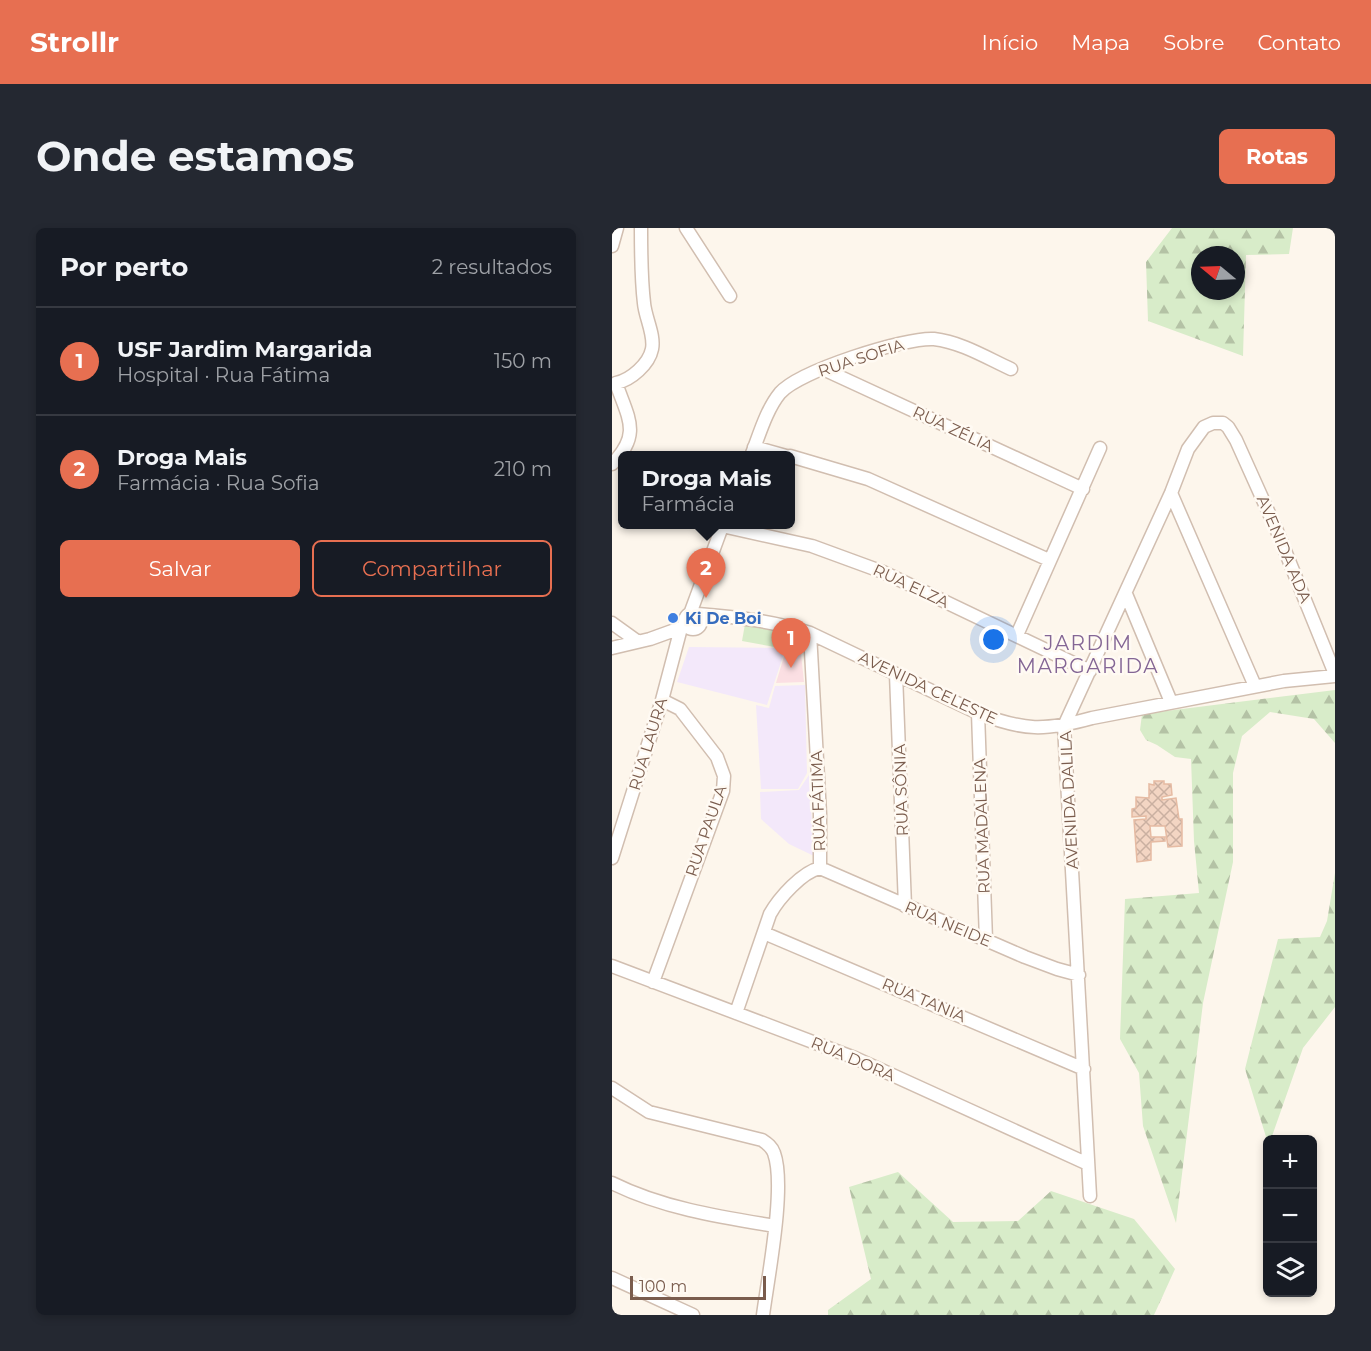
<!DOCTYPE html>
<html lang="pt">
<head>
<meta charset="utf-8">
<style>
	:root { --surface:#171b24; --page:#242831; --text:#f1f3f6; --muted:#9ea1a6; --line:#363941; --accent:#e76f51 }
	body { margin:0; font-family:Montserrat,sans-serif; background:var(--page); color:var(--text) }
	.controls { position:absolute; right:18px; bottom:18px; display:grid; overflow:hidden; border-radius:9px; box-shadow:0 3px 9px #0003 }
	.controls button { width:54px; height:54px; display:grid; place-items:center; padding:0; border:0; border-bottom:2px solid var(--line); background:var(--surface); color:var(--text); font:30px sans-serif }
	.compass { position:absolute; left:579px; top:18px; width:54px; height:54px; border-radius:50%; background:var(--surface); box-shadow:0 3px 9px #0003; rotate:289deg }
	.scale { position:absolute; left:18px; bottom:15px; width:136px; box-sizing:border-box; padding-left:6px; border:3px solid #7a5c4d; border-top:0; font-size:16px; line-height:21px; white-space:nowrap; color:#7a5c4d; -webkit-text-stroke:4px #fffaf3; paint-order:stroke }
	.you { position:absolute; left:382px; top:412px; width:21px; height:21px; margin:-15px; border:4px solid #fff; border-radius:50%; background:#1a73e8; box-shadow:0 0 0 9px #1a73e833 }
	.badge { display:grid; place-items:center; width:39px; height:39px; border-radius:50%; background:var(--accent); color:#fff; font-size:20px; font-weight:700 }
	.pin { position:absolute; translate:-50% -50px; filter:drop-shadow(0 2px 3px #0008) }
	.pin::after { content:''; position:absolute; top:32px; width:21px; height:18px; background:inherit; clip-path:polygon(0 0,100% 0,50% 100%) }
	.popup { position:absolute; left:6px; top:223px; width:177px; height:78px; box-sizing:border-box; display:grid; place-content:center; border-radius:9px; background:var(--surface); filter:drop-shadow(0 2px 4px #0005); font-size:20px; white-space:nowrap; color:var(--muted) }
	.popup b { font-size:22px; color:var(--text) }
	.popup::after { content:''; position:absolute; left:50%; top:100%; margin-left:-12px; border:12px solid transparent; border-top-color:var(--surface) }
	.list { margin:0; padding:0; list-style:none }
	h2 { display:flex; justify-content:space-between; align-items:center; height:78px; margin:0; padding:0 24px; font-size:26px }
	h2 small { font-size:20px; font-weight:400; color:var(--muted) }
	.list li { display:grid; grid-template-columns:39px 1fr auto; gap:18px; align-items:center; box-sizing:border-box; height:108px; padding:0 24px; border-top:2px solid var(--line) }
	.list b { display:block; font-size:22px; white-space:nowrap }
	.list p { margin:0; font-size:20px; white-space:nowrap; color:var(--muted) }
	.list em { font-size:20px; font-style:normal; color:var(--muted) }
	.actions { display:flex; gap:12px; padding:18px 24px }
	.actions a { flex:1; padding:14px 0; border:2px solid var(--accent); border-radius:9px; text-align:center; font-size:21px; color:var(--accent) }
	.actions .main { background:var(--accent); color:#fff }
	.icon { flex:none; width:33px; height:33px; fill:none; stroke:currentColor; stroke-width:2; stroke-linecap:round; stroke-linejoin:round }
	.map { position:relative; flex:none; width:723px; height:1087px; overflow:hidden; border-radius:9px }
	header { display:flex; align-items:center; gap:36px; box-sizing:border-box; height:84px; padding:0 30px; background:var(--accent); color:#fff }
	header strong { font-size:28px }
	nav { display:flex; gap:33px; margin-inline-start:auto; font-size:21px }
	.intro { display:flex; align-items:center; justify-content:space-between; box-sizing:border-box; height:144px; padding:0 36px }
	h1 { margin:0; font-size:42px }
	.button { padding:15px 27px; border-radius:9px; background:var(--accent); color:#fff; font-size:21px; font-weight:700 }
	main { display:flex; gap:36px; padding:0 36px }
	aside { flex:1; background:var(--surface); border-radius:9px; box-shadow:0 3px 9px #0003 }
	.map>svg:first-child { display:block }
	.education { fill:#f3e8fa }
	.medical { fill:#fbdfe3 }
	.forest { fill:url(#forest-firs); fill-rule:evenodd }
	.pitch { fill:#d8ecc9 }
	.building { fill:url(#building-cross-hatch); stroke:#e6bba3; stroke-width:1.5 }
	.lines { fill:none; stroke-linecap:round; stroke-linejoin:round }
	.minor-casing { stroke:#d1beb0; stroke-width:15 }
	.minor { stroke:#fff; stroke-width:12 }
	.shop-dot { fill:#3f7fe0; stroke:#fffaf3; stroke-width:2 }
	.labels { text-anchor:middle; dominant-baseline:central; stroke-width:5; stroke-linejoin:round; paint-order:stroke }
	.street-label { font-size:16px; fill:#7a5c4d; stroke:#fffaf3 }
	.shop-label { font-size:16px; font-weight:bold; fill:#366cbe; stroke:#fffaf3; text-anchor:start }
	.quarter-label { font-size:20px; letter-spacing:1.5px; fill:#846695; stroke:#fffaf3 }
</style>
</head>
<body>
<header>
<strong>Strollr</strong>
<nav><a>Início</a><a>Mapa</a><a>Sobre</a><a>Contato</a></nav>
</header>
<div class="intro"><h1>Onde estamos</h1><a class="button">Rotas</a></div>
<main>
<aside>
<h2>Por perto<small>2 resultados</small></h2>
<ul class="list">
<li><span class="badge">1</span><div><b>USF Jardim Margarida</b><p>Hospital · Rua Fátima</p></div><em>150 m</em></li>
<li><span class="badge">2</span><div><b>Droga Mais</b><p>Farmácia · Rua Sofia</p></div><em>210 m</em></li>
</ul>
<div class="actions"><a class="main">Salvar</a><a>Compartilhar</a></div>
</aside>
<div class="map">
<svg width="723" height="1087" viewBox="0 0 723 1087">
	<defs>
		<pattern id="forest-firs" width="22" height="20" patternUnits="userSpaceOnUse" patternTransform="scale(1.5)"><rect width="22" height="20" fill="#d8ecc9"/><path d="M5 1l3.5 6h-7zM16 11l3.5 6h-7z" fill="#b4c2a5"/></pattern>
		<pattern id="building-cross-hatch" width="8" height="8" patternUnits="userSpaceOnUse" patternTransform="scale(1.5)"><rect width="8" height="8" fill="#f3d5c3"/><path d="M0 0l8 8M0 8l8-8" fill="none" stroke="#cab0a1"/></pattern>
	</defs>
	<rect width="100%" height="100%" fill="#fdf6ec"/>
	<path class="education" d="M77,419l93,1 3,2 -18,55 -90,-23z
		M193,457l2,88 -9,16h-37l-5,-84 13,3 6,-22z
		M197,547l5,81 -25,-12 -28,-25 -1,-27 39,-2z"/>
	<path class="medical" d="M173,425l16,1 3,28 -28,1z"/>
	<path class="forest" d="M560,0h121l-4,26 -43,1 -3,101 -95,-35 -2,-59zM588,27h36v36h-36z
		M723,462v53l-21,-24 -44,-7 -28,24 -9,37v89l-30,141 -27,220 -33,-97 -4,-53 -19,-34 5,-140 74,-6 -5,-52 -3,-82 -16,-2 -18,-12 -11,-5 -6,-10 2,-16z
		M723,645v134l-32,41 -32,91 -4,1 -22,-71 33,-130 42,-2 7,-16z
		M286,944l55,50 65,-1 33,-30 83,28 41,50 -21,46h-326v-5l43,-31 -22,-92z"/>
	<path class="pitch" d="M133,396l33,7 -3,16 -33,-6z"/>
	<path class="building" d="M542,553h10v3h7l1,11 -10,2v3l14,-2 3,21h3v27l-14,1 -3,-21h-15l1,11h14v4l-14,1v18l-14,2 -3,-42 12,-1v-3l-14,1v-8l4,-1v-11l13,1v-14l5,1z"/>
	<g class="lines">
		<g class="minor-casing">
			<path id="minor" d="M74,0l44,68
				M0,18l5,-18
				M211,141l260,120
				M142,219l32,9
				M139,228c8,-20 15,-46 29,-63 19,-22 125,-56 154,-54 27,3 53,19 77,30
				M178,228l78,23 181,81
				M0,236c30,-30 16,-46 4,-81 15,-3 33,-19 36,-34 3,-14 -7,-32 -8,-46 -3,-25 -3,-50 -3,-75
				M559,265l84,193
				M110,298l90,20 71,26 207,99
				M514,366l45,108
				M73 393a8 8 0 1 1 16 0a8 8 0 1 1-16 0Z
				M78,386l33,-90
				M86,386c38,3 75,7 112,19l168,80c46,18 67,18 114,5l192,-37 51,-5
				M0,395l25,18
				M198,405l10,181v54
				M405,407l83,-187
				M0,420l38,-9 36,-13
				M284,446l9,232
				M366,485l8,227
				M0,630l50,-158 19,-72
				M208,640l205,89 32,12 22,6
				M152,705l320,136
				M0,738l243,92 233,106
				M41,754l70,-191 1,-15 -7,-19 -37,-48 -18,-9
				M124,785l34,-99c9,-16 32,-42 50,-46
				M0,860l37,24 113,28c6,4 10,7 12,13 12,33 -6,124 -11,162
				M0,955c50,25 108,34 163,43
				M478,968l-26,-470 107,-233 17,-44 16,-22 9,-4h10l5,4 8,13 41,91 58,143
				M0,1050l81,37"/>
		</g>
		<use href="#minor" class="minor"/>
	</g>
	<circle class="shop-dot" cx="61" cy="390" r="6"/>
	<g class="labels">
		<g class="street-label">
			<text transform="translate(249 130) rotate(-18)">RUA SOFIA</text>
			<text transform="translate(341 201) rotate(25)">RUA ZÉLIA</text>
			<text transform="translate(672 321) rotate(67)">AVENIDA ADA</text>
			<text transform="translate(299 358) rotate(25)">RUA ELZA</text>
			<text transform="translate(316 460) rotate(25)">AVENIDA CELESTE</text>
			<text transform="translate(36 516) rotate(-73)">RUA LAURA</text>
			<text transform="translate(289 562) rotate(-92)">RUA SÔNIA</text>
			<text transform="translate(457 572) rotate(-93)">AVENIDA DALILA</text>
			<text transform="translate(206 573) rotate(-92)">RUA FÁTIMA</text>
			<text transform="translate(370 598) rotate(-92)">RUA MADALENA</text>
			<text transform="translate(94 603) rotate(-71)">RUA PAULA</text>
			<text transform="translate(336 696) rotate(23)">RUA NEIDE</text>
			<text transform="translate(312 772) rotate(23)">RUA TANIA</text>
			<text transform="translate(241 831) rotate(23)">RUA DORA</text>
		</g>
		<g class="shop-label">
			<text x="73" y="390">Ki De Boi</text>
		</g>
		<g class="quarter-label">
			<text x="476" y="415">JARDIM<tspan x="476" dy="23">MARGARIDA</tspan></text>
		</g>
	</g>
</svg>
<div class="controls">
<button>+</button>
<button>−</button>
<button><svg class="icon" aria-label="layers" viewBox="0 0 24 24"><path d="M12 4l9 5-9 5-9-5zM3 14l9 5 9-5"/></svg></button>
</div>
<svg class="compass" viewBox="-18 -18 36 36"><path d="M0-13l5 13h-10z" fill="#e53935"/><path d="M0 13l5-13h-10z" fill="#9ea1a6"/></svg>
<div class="scale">100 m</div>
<div class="you"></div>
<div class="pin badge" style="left:179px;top:440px">1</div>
<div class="pin badge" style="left:94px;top:370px">2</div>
<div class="popup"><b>Droga Mais</b>Farmácia</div>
</div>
</main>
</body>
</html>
